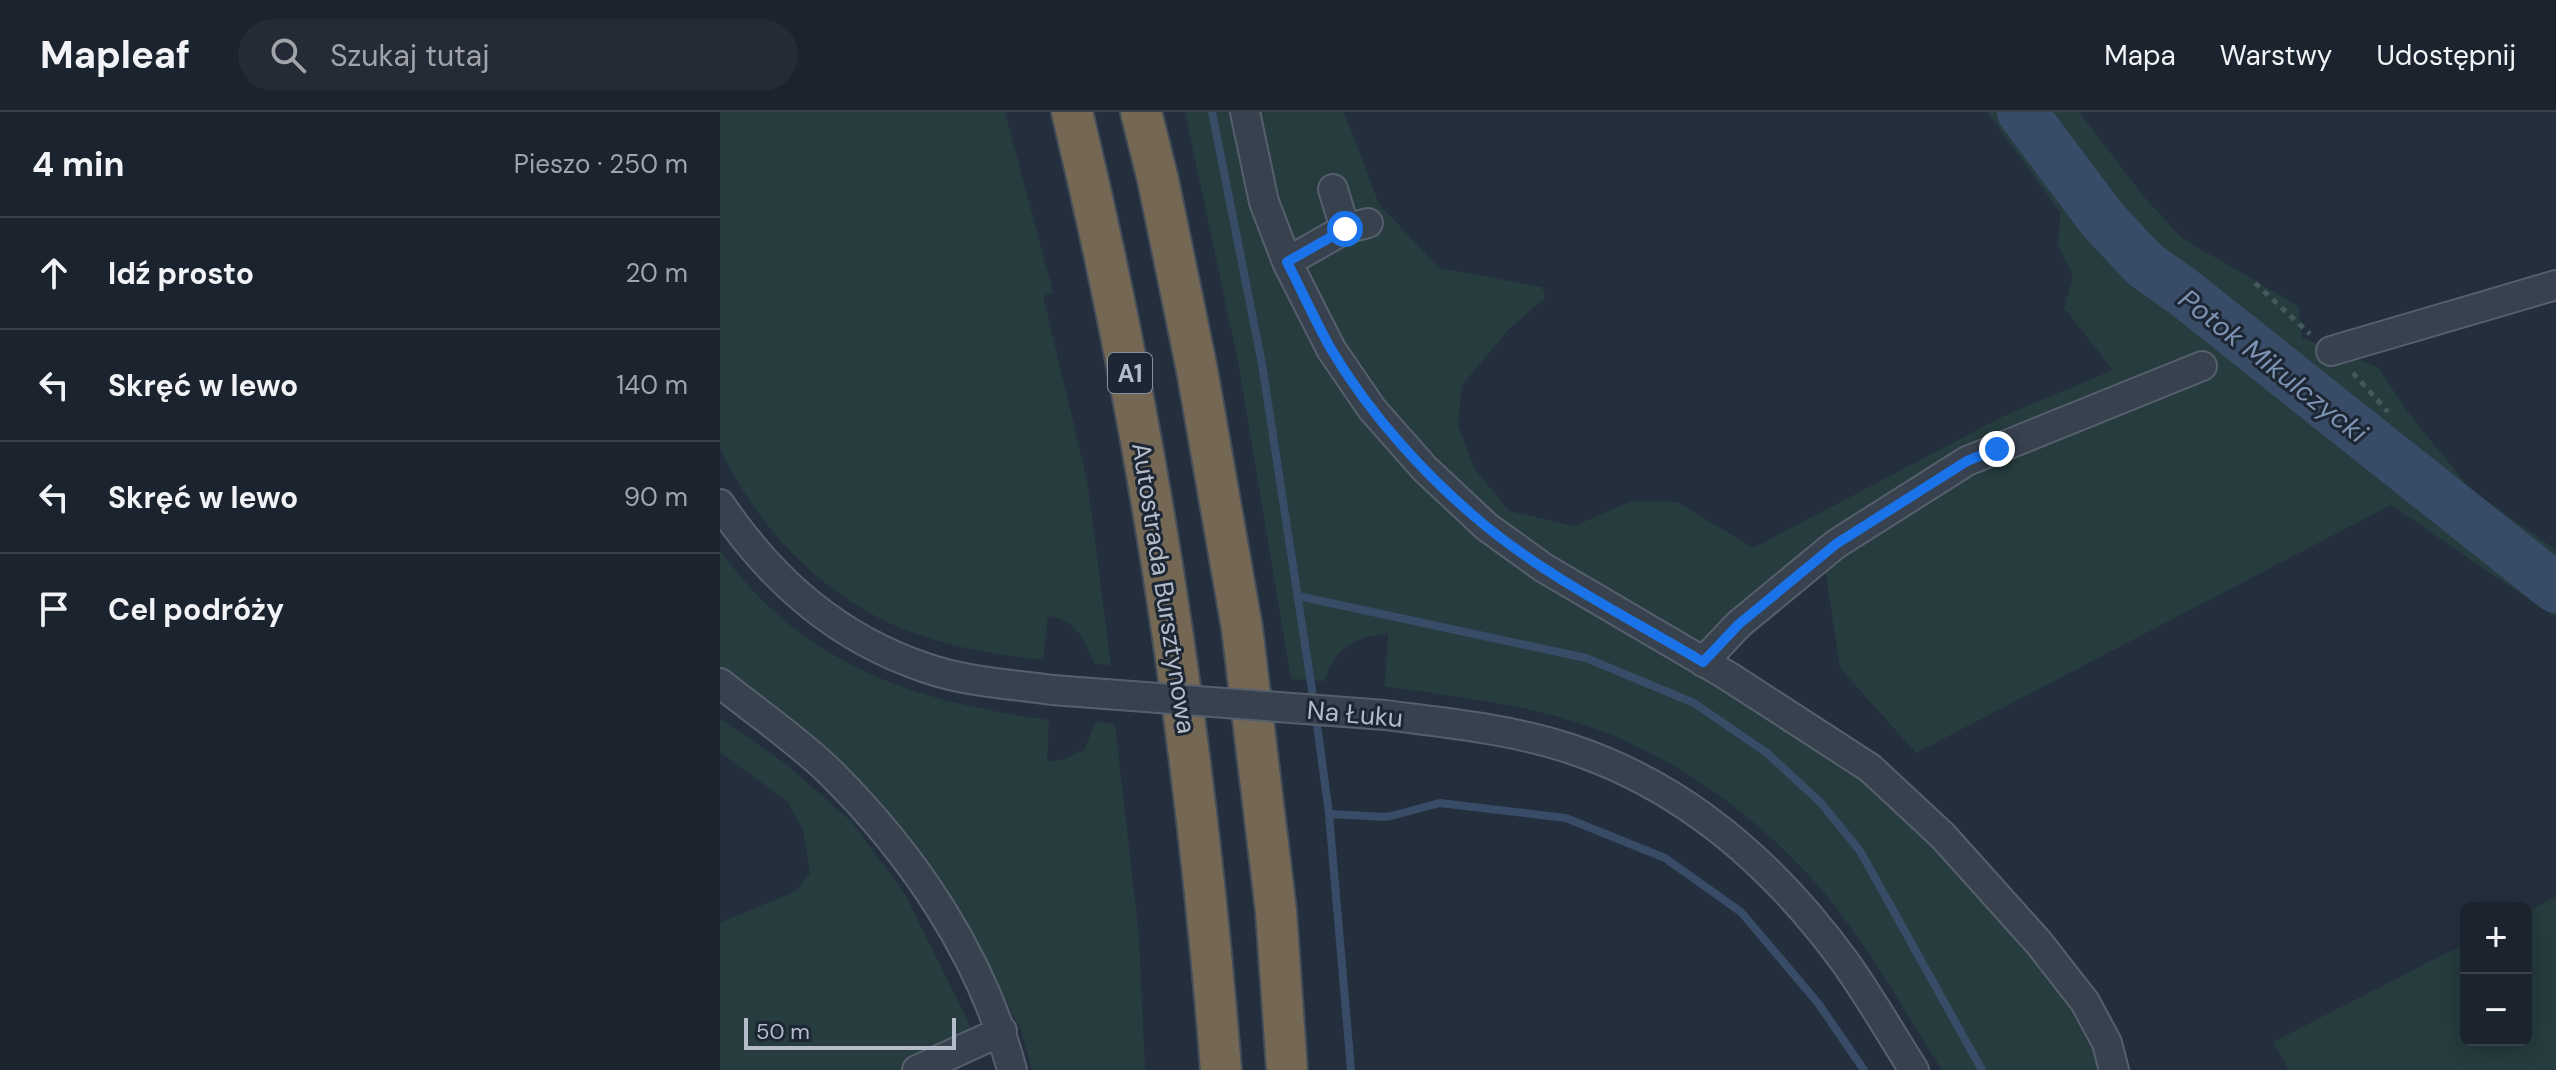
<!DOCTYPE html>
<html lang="pl">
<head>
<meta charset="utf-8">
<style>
	:root { --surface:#1b232e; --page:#242b36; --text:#f1f3f6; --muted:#a0a4aa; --line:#39404a }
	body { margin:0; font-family:"DM Sans",sans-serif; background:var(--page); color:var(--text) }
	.controls { position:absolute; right:24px; bottom:24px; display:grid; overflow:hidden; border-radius:12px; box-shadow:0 4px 20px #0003 }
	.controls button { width:72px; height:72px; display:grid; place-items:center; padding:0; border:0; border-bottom:2px solid var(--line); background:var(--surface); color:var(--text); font:40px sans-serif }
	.scale { position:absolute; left:24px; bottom:20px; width:212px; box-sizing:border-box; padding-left:8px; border:4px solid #b4bcc9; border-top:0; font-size:22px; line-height:28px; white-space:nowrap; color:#b4bcc9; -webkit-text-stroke:6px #1d2633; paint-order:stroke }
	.stop { position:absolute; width:24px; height:24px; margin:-18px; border:6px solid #1a73e8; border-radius:50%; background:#fff }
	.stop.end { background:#1a73e8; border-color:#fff; box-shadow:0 2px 8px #0008 }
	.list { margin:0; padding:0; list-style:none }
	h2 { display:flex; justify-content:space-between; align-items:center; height:104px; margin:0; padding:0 32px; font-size:34px }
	h2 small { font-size:26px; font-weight:400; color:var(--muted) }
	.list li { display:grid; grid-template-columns:52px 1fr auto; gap:24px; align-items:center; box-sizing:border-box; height:112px; padding:0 32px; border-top:2px solid var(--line) }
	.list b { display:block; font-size:30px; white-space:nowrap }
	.list em { font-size:26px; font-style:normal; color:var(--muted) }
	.icon { flex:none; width:44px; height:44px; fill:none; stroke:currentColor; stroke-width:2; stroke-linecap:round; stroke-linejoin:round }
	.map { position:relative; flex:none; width:1836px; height:958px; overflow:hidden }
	header { display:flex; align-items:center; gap:48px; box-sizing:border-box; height:112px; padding:0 40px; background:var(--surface); border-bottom:2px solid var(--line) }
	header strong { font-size:38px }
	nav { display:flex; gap:44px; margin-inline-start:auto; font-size:28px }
	.search { width:560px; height:72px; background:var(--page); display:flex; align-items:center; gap:20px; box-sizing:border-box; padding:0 28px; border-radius:44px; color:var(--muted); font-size:30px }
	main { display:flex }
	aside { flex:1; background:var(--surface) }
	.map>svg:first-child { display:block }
	.green { fill:#263c3f }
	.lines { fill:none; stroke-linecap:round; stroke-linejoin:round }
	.stream { stroke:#394c67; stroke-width:8 }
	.river { stroke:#394c67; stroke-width:50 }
	.minor-casing { stroke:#565f6c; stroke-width:32 }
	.highway-casing { stroke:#434c59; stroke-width:44 }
	.path { stroke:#44595c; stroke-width:5; stroke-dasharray:6 6; stroke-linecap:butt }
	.minor { stroke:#38414e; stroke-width:28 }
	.highway { stroke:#746855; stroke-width:40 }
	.minor-bridge-casing { stroke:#565f6c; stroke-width:32; stroke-linecap:butt }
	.minor-bridge { stroke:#38414e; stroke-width:28 }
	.route { stroke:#1a73e8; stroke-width:10 }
	.labels { text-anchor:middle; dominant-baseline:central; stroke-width:6; stroke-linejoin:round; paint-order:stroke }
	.shield { fill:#1d2633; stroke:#878f9c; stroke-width:2 }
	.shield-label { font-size:24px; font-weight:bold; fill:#b4bcc9 }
	.street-label { font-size:26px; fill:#b4bcc9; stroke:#1d2633 }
	.water-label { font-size:28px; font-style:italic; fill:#7c92b1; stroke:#1d2633 }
</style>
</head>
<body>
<header>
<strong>Mapleaf</strong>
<div class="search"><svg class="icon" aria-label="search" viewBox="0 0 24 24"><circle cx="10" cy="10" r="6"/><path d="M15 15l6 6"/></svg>Szukaj tutaj</div>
<nav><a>Mapa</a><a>Warstwy</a><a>Udostępnij</a></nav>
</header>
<main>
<aside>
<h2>4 min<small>Pieszo · 250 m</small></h2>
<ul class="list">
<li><svg class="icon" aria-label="ahead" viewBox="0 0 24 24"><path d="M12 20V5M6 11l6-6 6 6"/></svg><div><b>Idź prosto</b></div><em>20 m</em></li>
<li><svg class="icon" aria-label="left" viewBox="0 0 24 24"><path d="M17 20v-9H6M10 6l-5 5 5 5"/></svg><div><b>Skręć w lewo</b></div><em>140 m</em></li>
<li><svg class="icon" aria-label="left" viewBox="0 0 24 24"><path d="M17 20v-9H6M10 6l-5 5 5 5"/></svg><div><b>Skręć w lewo</b></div><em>90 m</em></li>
<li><svg class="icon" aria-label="arrive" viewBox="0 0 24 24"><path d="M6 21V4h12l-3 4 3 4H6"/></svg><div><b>Cel podróży</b></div></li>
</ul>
</aside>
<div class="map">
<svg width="1836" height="958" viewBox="0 0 1836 958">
	<rect width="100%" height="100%" fill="#242f3e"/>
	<path class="green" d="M0,0h285l48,180 -10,4 44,184 24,185 -16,-1c-12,-25 -17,-43 -47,-48l-5,44c-45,-5 -90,-12 -132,-28 -84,-31 -154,-103 -191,-184z
		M465,0h51l99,255 206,207 142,93 67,34 161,112 168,197 28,60h-165c-43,-67 -83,-142 -138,-200 -60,-63 -134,-115 -216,-144 -65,-23 -136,-29 -203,-40l3,-53c-34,5 -54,14 -63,48l-34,-2 -53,-317z
		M535,0h89l35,92 60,64 103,19 4,10 -36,31 -48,57 -4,41 16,42 35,43 65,15 58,-25 45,1 76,46 251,-132 109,-46 -49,-62 9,-32 -15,-31 2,-33 -73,-100h92l66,86 37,40 116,68 4,32 76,29 29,44 63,78 86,61v68l-165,-113 -475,248 -76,-85 -18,-120 -124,96 -128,-69 -108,-79 -114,-132 -66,-137z
		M0,439c14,17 28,36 44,51 81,78 177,103 285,118l-2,42 16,-2 22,-11 10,-27 20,2 24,212 6,134h-113l-11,-40 -75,-134 -46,-70 -77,-77 -103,-82z
		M0,606l67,47 64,56 54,73 67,135 -69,34 3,7h-186v-147l76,-32 14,-18 -7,-44 -16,-28 -67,-49z
		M1836,784v174h-267l-16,-28 193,-99v97h60v-128z"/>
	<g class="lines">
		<path class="stream" d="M492,0l50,252 52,339
			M578,484l288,62 108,45 73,50 54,50 39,48 122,219
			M596,605l13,97 22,256
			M609,702l58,3 53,-14 126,15 99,40 76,54 77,91 46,67"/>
		<path class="river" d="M1302,0l80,107 43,46 37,26 374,297"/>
		<g class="minor-casing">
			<path id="minor" d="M525,0l19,90 23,60 44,87 41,60 53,60 62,58 57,41 184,108 142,92 73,68 96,107 46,59 22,41 7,27
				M613,77l12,40
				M567,150l58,-33 23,-6
				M1611,239l225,-66
				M0,392c52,77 117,134 206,164 40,14 84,16 126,22
				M983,550l36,-38 97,-80 131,-83 235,-95
				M0,571c36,29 76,56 109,88 84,83 153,185 183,299
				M665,603c62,8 126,14 186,34 115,38 204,117 274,213 25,35 46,72 69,108
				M197,958l85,-39"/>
		</g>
		<g class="highway-casing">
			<path id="highway" d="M352,0c76,315 124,635 149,958
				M421,0l17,68 39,190 45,258 34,283 11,159"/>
		</g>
		<path class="path" d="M1535,171l55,51
			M1633,261l35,39"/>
		<use href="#minor" class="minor"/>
		<use href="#highway" class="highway"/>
		<g class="minor-bridge-casing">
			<path id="minor-bridge" d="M332,578l333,25"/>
		</g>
		<use href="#minor-bridge" class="minor-bridge"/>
	</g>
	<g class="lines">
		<path class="route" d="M625,117l-58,33c15,29 28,59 44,87 39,66 96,129 156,178 65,53 144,92 216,135l36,-38 97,-80 131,-83 30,-12"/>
	</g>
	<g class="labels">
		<rect class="shield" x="388" y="241" width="44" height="40" rx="6"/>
		<g class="shield-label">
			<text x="410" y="261">A1</text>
		</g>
		<g class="street-label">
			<text transform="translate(444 476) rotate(81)">Autostrada Bursztynowa</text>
			<text transform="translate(635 602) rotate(5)">Na Łuku</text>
		</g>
		<g class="water-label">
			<text transform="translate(1553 254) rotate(38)">Potok Mikulczycki</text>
		</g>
	</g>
</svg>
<div class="controls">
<button>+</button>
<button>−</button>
</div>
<div class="scale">50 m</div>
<div class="stop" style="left:625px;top:117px"></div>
<div class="stop end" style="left:1277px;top:337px"></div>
</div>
</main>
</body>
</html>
